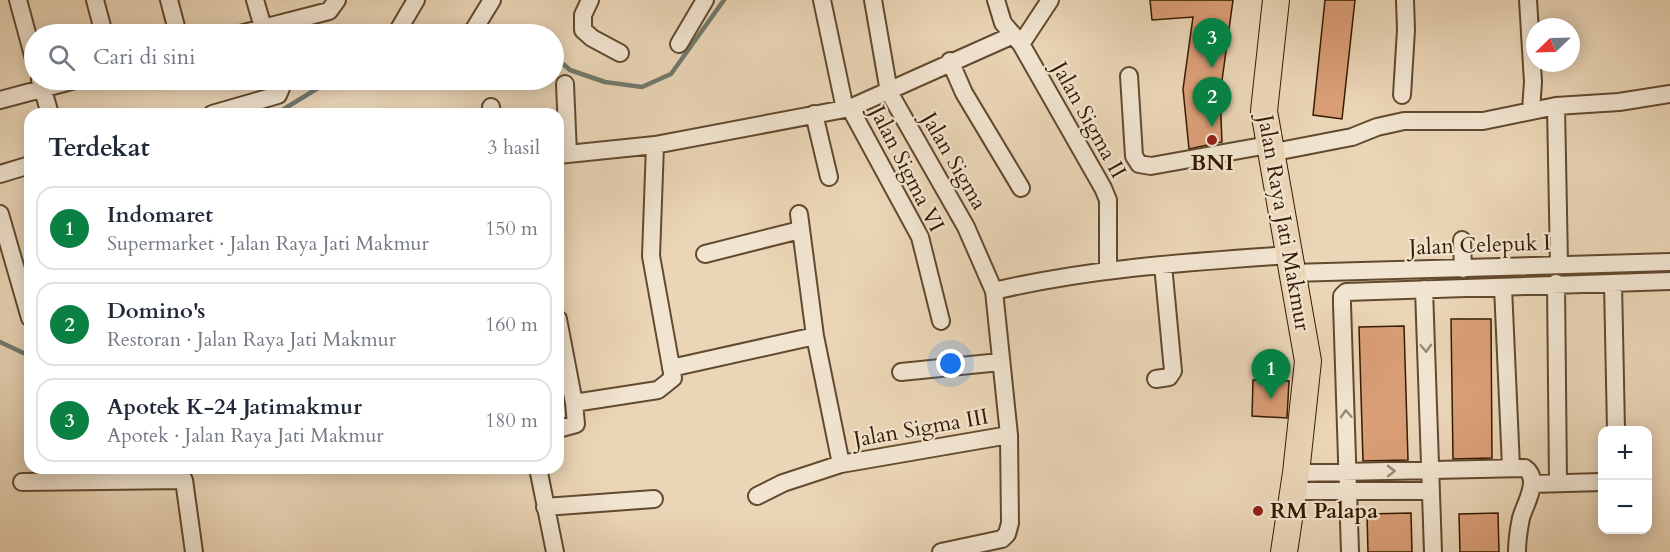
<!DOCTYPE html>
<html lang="id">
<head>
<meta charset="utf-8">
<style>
	:root { --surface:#fff; --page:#f6f6f7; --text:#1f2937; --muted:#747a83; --line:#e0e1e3; --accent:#0b8043 }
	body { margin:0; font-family:Cardo,serif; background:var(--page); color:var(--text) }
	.controls { position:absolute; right:18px; bottom:18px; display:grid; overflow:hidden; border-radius:12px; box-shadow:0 3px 15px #0003 }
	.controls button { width:54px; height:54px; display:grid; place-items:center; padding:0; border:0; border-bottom:2px solid var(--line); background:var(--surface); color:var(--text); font:30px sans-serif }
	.compass { position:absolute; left:1526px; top:18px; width:54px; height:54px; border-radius:50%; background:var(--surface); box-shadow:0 3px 15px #0003; rotate:247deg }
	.you { position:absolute; left:951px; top:364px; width:21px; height:21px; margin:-15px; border:4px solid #fff; border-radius:50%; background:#1a73e8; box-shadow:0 0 0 9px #1a73e833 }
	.badge { display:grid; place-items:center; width:39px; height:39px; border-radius:50%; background:var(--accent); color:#fff; font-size:20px; font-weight:700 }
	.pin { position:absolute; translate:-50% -50px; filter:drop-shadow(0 2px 3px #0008) }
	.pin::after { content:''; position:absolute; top:32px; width:21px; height:18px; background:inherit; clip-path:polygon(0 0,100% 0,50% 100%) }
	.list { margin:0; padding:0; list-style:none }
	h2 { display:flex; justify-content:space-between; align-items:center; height:78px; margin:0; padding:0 24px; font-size:26px }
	h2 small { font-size:20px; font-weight:400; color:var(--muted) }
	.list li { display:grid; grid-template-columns:39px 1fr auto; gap:18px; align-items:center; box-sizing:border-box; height:84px; margin:0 12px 12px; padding:0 12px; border:2px solid var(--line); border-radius:18px }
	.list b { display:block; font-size:22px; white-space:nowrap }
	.list p { margin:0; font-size:20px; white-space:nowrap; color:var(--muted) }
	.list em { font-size:20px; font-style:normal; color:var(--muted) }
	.icon { flex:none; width:33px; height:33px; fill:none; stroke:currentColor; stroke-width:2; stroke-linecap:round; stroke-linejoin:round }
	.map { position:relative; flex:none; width:1670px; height:552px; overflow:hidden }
	.search { position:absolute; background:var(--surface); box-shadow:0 3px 15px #0003; left:24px; top:24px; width:540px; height:66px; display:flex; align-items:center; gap:15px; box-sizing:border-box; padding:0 21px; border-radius:33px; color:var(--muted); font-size:22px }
	.panel { position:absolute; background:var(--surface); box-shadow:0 3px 15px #0003; left:24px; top:108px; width:540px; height:366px; border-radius:18px }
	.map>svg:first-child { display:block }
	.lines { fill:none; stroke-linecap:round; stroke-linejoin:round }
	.stream { stroke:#71796d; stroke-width:4.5 }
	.building { fill:#da9e77; stroke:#351b01; stroke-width:1.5 }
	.minor-casing { stroke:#624a2e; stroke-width:20 }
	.primary-casing { stroke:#351b01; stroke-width:28 }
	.minor { stroke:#f1e4d0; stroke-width:16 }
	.primary { stroke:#ead5b6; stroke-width:26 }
	.oneway { stroke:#9c8a73 }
	.poi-dot { fill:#8f2418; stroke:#f1e4d0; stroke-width:2 }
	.labels { text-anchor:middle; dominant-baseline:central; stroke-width:4.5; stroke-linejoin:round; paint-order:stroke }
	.street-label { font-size:22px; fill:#351b01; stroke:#f1e4d0 }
	.poi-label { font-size:22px; font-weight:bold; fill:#351b01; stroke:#f1e4d0 }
</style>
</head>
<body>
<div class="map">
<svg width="1670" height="552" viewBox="0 0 1670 552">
	<rect width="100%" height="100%" fill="#ead5b6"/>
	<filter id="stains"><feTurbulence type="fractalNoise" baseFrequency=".00333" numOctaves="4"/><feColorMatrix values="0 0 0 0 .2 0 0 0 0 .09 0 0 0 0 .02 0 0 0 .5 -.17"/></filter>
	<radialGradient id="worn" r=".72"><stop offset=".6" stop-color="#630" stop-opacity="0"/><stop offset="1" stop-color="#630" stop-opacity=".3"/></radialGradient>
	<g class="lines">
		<path class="stream" d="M491,34l8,-2 25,2
			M554,56l16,14 35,12 37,5 29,-13 53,-74
			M271,114l13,-5 47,-29
			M0,342l30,14"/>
	</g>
	<path class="building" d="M1150,0h83l-13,95 2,47 -33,7 -6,-60 10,-72 -41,3z
		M1325,0h30l-13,119 -29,-4z
		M1451,319h40l1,139 -39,1z
		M1404,326l4,134 -45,1 -4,-134z
		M1253,380l36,1 -2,37 -35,-2z
		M1411,513l1,39h-44l-1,-38z
		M1498,513l1,39h-39l-1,-38z"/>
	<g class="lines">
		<g class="minor-casing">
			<path id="minor" d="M18,0l16,59
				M95,0l9,34
				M169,0l9,34
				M255,0l10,34
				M590,0l-7,15v15l9,8 28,15
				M822,0l23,109
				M873,0l16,92 77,135 28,64 15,144 1,88 -3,11 -5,5 -61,13
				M996,0l7,23 18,21 82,144 5,12v70
				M1528,0l5,82 -2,28
				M473,31l19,-31
				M240,34l89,-23 8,-11
				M396,34l20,-34
				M679,44l26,-44
				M1021,44l29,-44
				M950,61l14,32 57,95
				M1129,76l5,80 5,8 12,2 117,-21
				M40,80l10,34
				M565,84l3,70
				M1402,95l4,-65 -1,-30
				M0,100l75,-20
				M1556,106l3,158
				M491,107l1,7
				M850,108l70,129 21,84
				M212,114l66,-19 3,-7 -3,-8
				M814,114l15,63
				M1270,153l82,-16 25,-10 27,-6h79l73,-15 63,-4 51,-8
				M558,155l97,-10 195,-37 161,-72
				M0,174l30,-9
				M0,214l30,104
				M799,214l16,122 26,128
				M1462,240l1,29
				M705,254l95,-24
				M1292,273l378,-11
				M1556,283l2,200
				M1613,283l3,147
				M1503,287l8,180
				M1424,289l9,263
				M994,291c97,-23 196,-29 296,-36
				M558,319l16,84 84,-13 15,-12 -22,-122 4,-111
				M671,368l144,-32
				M901,372l99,-10
				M1156,379l13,-2 4,-6 -10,-106
				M558,429l18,-5 -2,-21
				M538,468l17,84
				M1296,473l229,-5c16,11 0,36 -4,50 -2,10 -4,23 -4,34
				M22,482l162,-2 10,72
				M1532,484l70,-2
				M1294,491h136
				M757,496l26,-13 58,-19 168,-29
				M545,507l109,-8
				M1350,552l-8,-248v-8l4,-4 324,-11"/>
		</g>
		<g class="primary-casing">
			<path id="primary" d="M1276,0l-12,111 44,250 -12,112 -12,79"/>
		</g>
		<use href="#minor" class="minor"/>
		<use href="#primary" class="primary"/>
	</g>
	<defs><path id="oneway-chevron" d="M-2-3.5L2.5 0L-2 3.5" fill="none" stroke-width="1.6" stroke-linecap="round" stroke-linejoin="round" transform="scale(1.5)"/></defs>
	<g class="oneway">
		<use href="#oneway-chevron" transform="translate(1426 348) rotate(88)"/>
		<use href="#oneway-chevron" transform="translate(1346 414) rotate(-92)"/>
		<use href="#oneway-chevron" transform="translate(1391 471) rotate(-1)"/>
	</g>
	<g class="poi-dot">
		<circle cx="1212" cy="140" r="6"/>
		<circle cx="1258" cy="511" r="6"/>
	</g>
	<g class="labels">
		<g class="street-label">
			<text transform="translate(1089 120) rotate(61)">Jalan Sigma II</text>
			<text transform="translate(954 161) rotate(60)">Jalan Sigma</text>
			<text transform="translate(907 169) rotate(63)">Jalan Sigma VI</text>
			<text transform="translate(1284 223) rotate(80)">Jalan Raya Jati Makmur</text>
			<text transform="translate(1480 245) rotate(-2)">Jalan Celepuk I</text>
			<text transform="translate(921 428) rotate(-10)">Jalan Sigma III</text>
		</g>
		<g class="poi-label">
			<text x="1212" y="163">BNI</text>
			<text x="1270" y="511" text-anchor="start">RM Palapa</text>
		</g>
	</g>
	<rect width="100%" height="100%" filter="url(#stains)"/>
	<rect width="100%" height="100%" fill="url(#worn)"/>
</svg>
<div class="controls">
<button>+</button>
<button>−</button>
</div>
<svg class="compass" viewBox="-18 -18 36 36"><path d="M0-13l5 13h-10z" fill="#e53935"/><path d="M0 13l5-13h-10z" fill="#747a83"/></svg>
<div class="you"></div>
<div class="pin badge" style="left:1271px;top:399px">1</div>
<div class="pin badge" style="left:1212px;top:127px">2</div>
<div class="pin badge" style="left:1212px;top:68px">3</div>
<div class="search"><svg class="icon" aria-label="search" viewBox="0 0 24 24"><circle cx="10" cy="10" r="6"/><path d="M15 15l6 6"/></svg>Cari di sini</div>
<section class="panel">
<h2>Terdekat<small>3 hasil</small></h2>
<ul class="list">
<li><span class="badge">1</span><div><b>Indomaret</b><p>Supermarket · Jalan Raya Jati Makmur</p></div><em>150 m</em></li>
<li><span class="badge">2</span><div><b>Domino's</b><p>Restoran · Jalan Raya Jati Makmur</p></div><em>160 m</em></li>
<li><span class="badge">3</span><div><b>Apotek K-24 Jatimakmur</b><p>Apotek · Jalan Raya Jati Makmur</p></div><em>180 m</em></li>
</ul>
</section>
</div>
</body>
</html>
